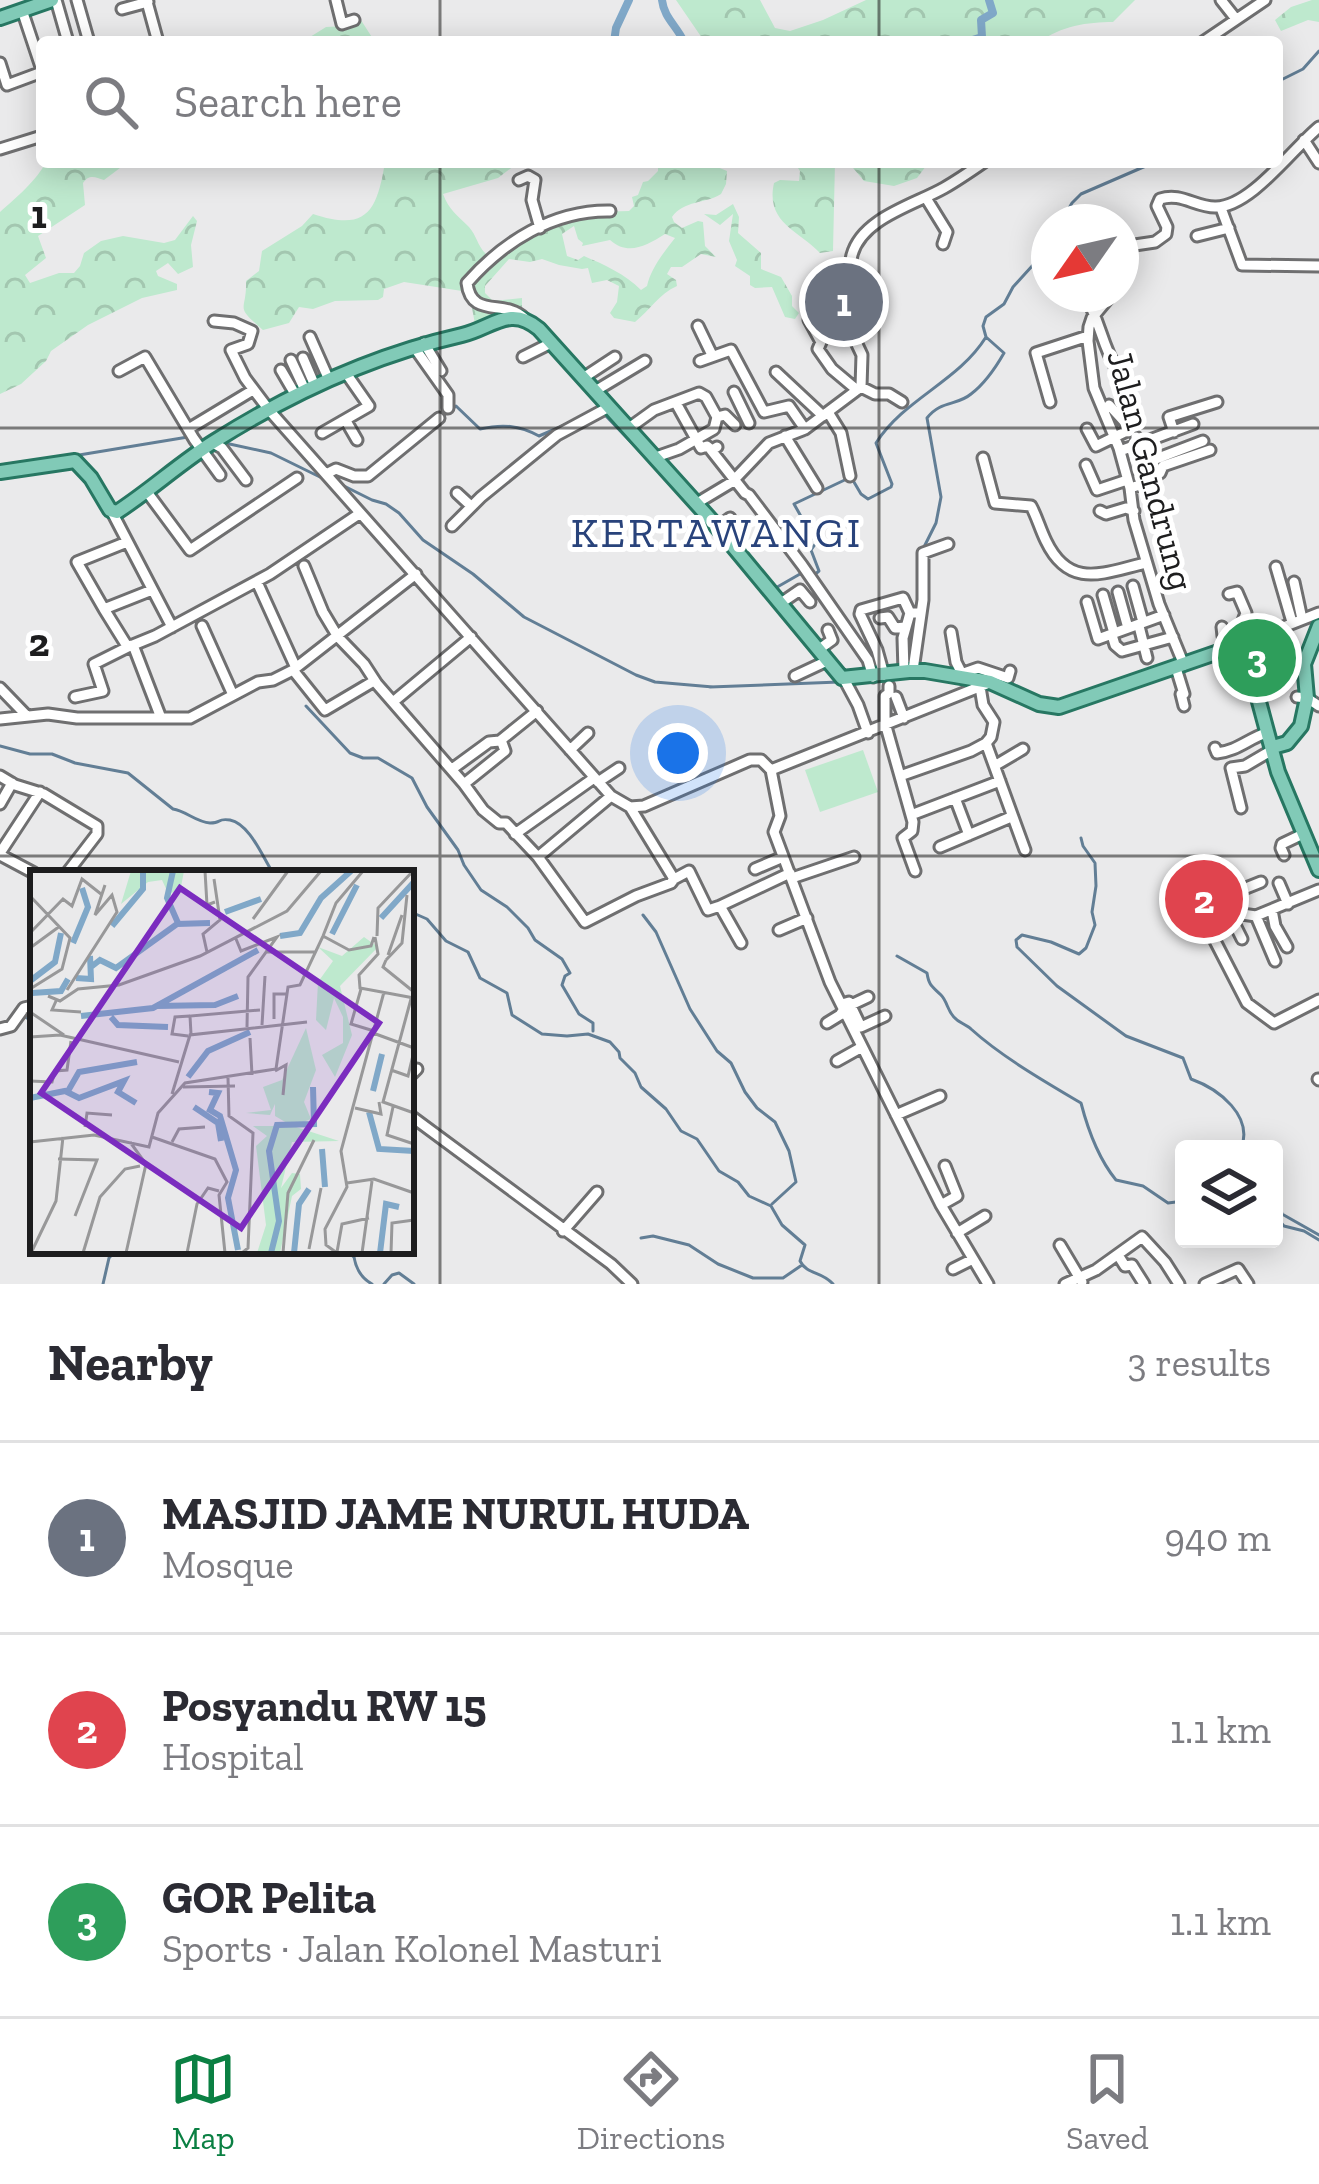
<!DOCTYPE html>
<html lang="en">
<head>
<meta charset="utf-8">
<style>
	:root { --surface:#fff; --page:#f2f2f3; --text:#2b2b33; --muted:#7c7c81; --line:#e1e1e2; --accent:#0b8043 }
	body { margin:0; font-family:"Zilla Slab",serif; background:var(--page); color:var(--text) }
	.controls { position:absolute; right:36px; bottom:36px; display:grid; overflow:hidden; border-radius:12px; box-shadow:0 6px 30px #0003 }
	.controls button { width:108px; height:108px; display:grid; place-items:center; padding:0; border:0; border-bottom:3px solid var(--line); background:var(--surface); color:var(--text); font:60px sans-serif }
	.compass { position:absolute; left:1031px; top:204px; width:108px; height:108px; border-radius:50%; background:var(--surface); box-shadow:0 6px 30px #0003; rotate:236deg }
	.you { position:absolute; left:678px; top:753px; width:42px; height:42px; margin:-30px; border:9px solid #fff; border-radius:50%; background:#1a73e8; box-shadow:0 0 0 18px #1a73e833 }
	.badge { display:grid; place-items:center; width:78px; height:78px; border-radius:50%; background:var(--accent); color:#fff; font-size:39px; font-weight:700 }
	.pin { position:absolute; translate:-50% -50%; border:6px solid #fff; box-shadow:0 3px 12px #0006 }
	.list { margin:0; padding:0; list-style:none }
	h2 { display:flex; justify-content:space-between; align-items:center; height:156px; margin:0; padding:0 48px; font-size:51px }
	h2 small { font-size:39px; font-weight:400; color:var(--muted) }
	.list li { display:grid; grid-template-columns:78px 1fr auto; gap:36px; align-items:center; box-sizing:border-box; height:192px; padding:0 48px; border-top:3px solid var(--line) }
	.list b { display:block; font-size:45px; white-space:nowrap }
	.list p { margin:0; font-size:39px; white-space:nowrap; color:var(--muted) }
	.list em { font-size:39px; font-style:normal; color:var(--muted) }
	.icon { flex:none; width:66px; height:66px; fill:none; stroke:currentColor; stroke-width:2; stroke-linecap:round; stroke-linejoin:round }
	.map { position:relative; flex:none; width:1319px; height:1284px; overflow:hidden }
	.search { position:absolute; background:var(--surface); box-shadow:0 6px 30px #0003; left:36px; right:36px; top:36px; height:132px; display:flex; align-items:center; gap:30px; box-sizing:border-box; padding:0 42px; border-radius:12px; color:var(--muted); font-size:45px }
	.sheet { height:732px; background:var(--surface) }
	nav { display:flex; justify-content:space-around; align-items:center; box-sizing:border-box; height:168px; border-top:3px solid var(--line); background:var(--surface); font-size:33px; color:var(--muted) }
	nav a { display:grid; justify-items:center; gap:6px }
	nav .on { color:var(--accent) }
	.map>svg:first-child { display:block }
	.forest { fill:url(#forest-crowns); fill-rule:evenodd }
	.park { fill:#bee9ce }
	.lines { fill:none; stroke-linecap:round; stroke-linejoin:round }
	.stream { stroke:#627e95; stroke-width:3 }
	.river { stroke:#80a8c8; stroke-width:8 }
	.minor-casing { stroke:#6f6f70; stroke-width:15 }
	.major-casing { stroke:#277762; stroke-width:18 }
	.minor { stroke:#fff; stroke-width:9 }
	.major { stroke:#81cab7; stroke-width:12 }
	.grid { fill:none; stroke:#1d1d1e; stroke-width:3; stroke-opacity:0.55 }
	.labels { text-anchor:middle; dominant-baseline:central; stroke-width:10; stroke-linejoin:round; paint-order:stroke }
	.street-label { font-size:36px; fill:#1d1d1e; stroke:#fff }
	.quarter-label { font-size:42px; letter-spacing:3px; fill:#29437b; stroke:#fff }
	.inset-river { fill:none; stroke:#80a8c8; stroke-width:6 }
	.inset-road { fill:none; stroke:#989899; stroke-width:3 }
	.view { fill:#7b2cbf; fill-opacity:0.15; stroke:#7b2cbf; stroke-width:6 }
	.inset-edge { fill:none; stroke:#1d1d1e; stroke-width:6 }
	.grid-label { font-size:39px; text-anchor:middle; font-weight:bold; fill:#1d1d1e; stroke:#fff; stroke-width:10; stroke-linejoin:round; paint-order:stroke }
</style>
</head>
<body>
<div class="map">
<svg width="1319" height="1284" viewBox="0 0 1319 1284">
	<defs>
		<pattern id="forest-crowns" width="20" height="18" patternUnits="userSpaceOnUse" patternTransform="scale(3)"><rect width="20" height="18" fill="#bee9ce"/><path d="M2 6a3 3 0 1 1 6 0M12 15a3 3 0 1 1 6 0" fill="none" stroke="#a3c7b0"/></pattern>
	</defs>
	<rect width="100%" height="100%" fill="#eaeaeb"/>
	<path class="forest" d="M676,0h84l15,28 15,3 33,-11 43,-20h269l-22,22c-25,0 -53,4 -73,20h-340l2,-4z
		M1312,0h7v22l-11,-2 -27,11 -6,-11 16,-13z
		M359,17l16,25h-73l24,-15 19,-1 7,-8z
		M46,162h82l-24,18c-9,-3 -15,-6 -21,3l2,22 -47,31 8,22 -21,17 5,8 29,-10h15l6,-7 4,-13 17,-12 22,-5 41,7 11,-3 18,-24 4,5 -6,24 2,22 -15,7 -10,-11 -12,8 2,5 19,8v6l-35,8 -54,27 -37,26 -5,10 -25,23 -21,10v-182c16,-14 37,-32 46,-50z
		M385,162h134l-21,16 -55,16c6,16 14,21 26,33 8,9 8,18 17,27l20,-6 62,-38 3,-1 4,5 11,-3 3,-5 7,6 33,-1 5,-5 -2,-9 6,-2 5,-13 5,-1 10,-10v-9h47l22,9 -1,13 -5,10c-16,10 -37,6 -49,23l2,5 8,6 16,-7 5,1 2,24 11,11 -15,-3 -19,13h-11l-4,7 9,6 1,6c-18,8 -27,24 -42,36l-21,-4 -4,-5 7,-11 2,-16 -12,-6 -15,3 -4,-15 -6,1 -23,-4 -17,-6 -12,3 -21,-3 -24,27v7l8,8 29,-3v12l-47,14 -3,-16 -10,-17 -58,-9 -20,7 -1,8 -5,3 -43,1 -22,8 -14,-2 -10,16 -26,7c-30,-26 -16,-17 -17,-49l13,-10 3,-20 40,-25 11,-12c54,18 64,-3 72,-52zM574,226l4,13 5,4 -1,3 28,-6c18,16 36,6 55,-6l10,4c-11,14 -24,30 -28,48l-6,4c-16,-16 -36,-25 -57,-34l-6,4 -11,-4 -5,-22z
		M794,162h41l-2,89 -13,2c-20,-22 -55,-30 -46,-70l6,-3 19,1 1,-10z
		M848,162h81l-12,16 -23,8 -30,-5z
		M733,204l6,13 -1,16 23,20v16l20,8 11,19v10l7,7 -4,6 -10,-2 -13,-30 -17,1 -5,-3v-9l-15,-10 2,-6 -8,-19 4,-27 -13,11 -16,-11 12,1z"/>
	<path class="park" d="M863,750l15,42 -58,20 -15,-42z"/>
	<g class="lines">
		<path class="stream" d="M1277,82l26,-13 16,-18
			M1061,222l11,-19 9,-9 74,-32
			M605,415l68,71
			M442,416l14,-10 24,23c22,-5 39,-4 59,7l42,-18
			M225,443l46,10 51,25
			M73,456l115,-19
			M0,465l52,-7
			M342,485l30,15 14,4 13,9 24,27 50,34 51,43 112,58 19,7 58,5h-3l129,-5
			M923,549l13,-26 5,-26 -14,-79c14,-18 30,-12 44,-24 12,-9 25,-27 33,-41l-18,-16
			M813,576l6,-5 -8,-21 5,-7 -22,-39 57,-27 10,17 7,5 23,-12 1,-3 -16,-41c29,-45 82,-61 110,-106l-3,-11 3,-9 18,-13 9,-17 20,-22 16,-26
			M772,590l28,-16 5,1
			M306,706l44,47 13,5h15l34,20 15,29 31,43 6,15 17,25 26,17 21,21 7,12 27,19 8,14 -5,3 -3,9 17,29 14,9v8
			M0,746l30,8h22l23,9 53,10 45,36c13,2 23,13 37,14 13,0 6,-5 20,-3 20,4 33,38 43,53
			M1081,838l2,8 12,17 1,23 -4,26 3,13 -9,23 -7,6 -28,-12 -29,-7 -6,5 1,7 40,39 69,50 57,22 8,21c28,10 63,37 50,70
			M411,912l16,7 19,22 22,11 12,26 27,15 5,22 30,19 25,2 21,-2 22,8 9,10 1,6 15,15 6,14 25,22 15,22 16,8 22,32 19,11 11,14 22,10 11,19 23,20 -5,16c7,14 22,10 33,23
			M643,915l13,17 34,77 27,42 14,12 14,29 12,16 18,14 14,29 7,31 -24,22
			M897,956l30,17c2,13 5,13 14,22 7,7 6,17 15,24 4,4 11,6 15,10 31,28 73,52 110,74 7,27 17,55 35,77l27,6 25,17 16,-2
			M24,1016l9,6
			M1274,1191l4,8 -4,6
			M1278,1199l4,15 37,21
			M1274,1215l10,11 20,5 15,9
			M641,1238l12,-2 36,9 29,19 35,14h30l19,-13
			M347,1251l7,6c2,12 7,21 18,27
			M103,1284l6,-26 6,-7
			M384,1284l8,-9 7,-2 15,11"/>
		<path class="river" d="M662,0c2,18 15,26 22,42
			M614,42l2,-14 13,-28
			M966,42l16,-5 -1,-17 12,-7 -4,-13"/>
		<g class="minor-casing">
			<path id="minor" d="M56,0l12,42
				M77,0l12,42
				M336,0l6,24 12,-4
				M1221,0l15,19
				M147,2l11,40
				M122,9l26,-7
				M22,10l20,60
				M1203,42l62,-42
				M0,63l7,22 35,-13
				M1304,140l15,23
				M0,149l42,-13
				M519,180l9,-4 7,4 -3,20 8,28
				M926,198l21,34 -4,12
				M1221,208l21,57 77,1
				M1197,236l32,-8
				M1121,265l7,-19 27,-4 11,-8 1,-7 -10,-21 3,-7c21,-7 35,8 55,8 35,1 78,-59 104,-80
				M1084,294c15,23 18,51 32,74
				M1112,294l-20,24 -3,9 -1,14 6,47 25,60 11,40 4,32 25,84 25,61
				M524,318c-19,-19 -53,1 -57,-35 36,-41 86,-73 143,-72
				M809,320l12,22 -3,7 14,20 25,21
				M214,321l20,2 18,8 -4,13 -17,6 14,28 24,32 342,386 19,11 14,-1 106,-46h11l10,10 9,46 -6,16 56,150 111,223 47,79
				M698,326l14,29
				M310,337l19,43
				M424,343l17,28
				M414,347l34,48v13
				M523,357l28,-14
				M303,358l12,28
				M291,360l14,30
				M700,361l31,-11 33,62 25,-6 16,23
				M281,370l14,24
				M119,371l26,-14 49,82 26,36
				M776,372l47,44
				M583,378l32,-21
				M861,387l14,7h14l13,8
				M595,391l50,-30
				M734,392l15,31
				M1050,402l-14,-49 52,-17
				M676,403l25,45 6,-2 5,4 5,-3
				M828,412l13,21 9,43
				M717,417l8,-2 10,10
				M346,421l11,19
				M190,428l63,-38
				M629,428l25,-18 45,-17 7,4 11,20
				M1087,429l9,17 35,-17 -22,-24
				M1174,432l-5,-15 48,-15
				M322,433l47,-27 -23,-33
				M785,436l32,52
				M1136,437l13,28
				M213,443l9,5 24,32
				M711,450l34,43 4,2 53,70 66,95 5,17
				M1120,451l73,-27
				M656,457l23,-8 35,-20 3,-12
				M983,458l12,45 36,3c6,11 9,23 15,35 24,50 59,31 100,22
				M1148,462l55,-21
				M1086,465l11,25 30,-10
				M326,474l10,-5 18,7h14l71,-58
				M1130,488l23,-7v-5l7,-3 3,-7 47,-16
				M147,492l43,58 107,-72
				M457,493l14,13
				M697,503l35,-21 37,-39 36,-14 56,-42 1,-32 -16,-34c9,-21 0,-44 6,-66 10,-37 62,-50 92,-67 14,-8 27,-17 40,-26
				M1100,511l6,3 20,-6 8,3
				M112,512l60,115
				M452,526l29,-29 76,-62 52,-28
				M718,527l12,-9
				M304,566l19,46 15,25 26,27 13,20 87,100 19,26 16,13h7l32,34 73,-61
				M1276,567l16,55
				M257,582l39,86
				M1294,582l8,37
				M1133,586l10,36
				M152,590l-48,19 23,37 6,-1 28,73
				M1118,592l10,36
				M1229,594l8,-2 9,21 -5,13 6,14
				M1103,595l11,38
				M1087,602l11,37 66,-24
				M781,603l19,-13 10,12
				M104,609l-27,-47 50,-20
				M880,618l8,-1 7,11 10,-1
				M202,626l31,69
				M1139,626l8,32
				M1222,627l1,9 7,12
				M951,632l5,30 8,16
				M1112,635l3,10 7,6 51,-14
				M133,645l22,-9 115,-62 89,-60
				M1235,646l84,-33
				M818,650l14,-10 -4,-10
				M1176,668l8,26h-3l3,12
				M293,670l32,40 49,-29
				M913,670l10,-70v-47l25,-9
				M904,671l-1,-33 7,-25
				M961,674l17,-6 30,10 2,-7
				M884,675l-7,-25 -17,-36 1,-4 42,-12 7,15h11
				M795,676l32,-15
				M844,679l14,26 10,28
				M889,686v7l-4,3v27l28,99 -1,9 -9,7 12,33
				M980,687l3,18 11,17 -3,15 -5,6 39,107
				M0,688l27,28
				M75,697l28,-6 -9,-27 34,-17
				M896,697l8,21
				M1297,697l10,1 12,8
				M393,702l78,-65
				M0,719l48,-5 29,4h113l68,-36 15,-2 20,-10 123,-96
				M1215,748l2,5c20,-2 31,-14 49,-20
				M570,750l18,-17
				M996,765l27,-16
				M452,769l37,-27 11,-1
				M771,770l218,-87
				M0,776l15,9 29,9 53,32v8l-30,39
				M900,776l71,-25 15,-8
				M598,782l21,-14
				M464,784l41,-33 -4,-11 36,-29
				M955,798l14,37
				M0,804l12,-21
				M1241,808l-10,-40 14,-2 29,-17
				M911,815l89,-34
				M515,834l79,-56
				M940,847l71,-30
				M0,853l40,-61
				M0,855l34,18
				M1284,855l-3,-7 1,-4 21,-10
				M538,857l47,65 51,-26 35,-13 3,-4 -44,-72
				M755,869l28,-12
				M792,878l62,-21
				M674,879l15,-8 19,39 12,-4
				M1279,883l9,21
				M1199,895l27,1 35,-14
				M1207,909l7,30 33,64 27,20 45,-23
				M1272,910l3,16 12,21
				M1230,911l-12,-47 -20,24 2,11 7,10 49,7 63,-26
				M1235,911l-1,12 8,16
				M1256,916l19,45
				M779,930l28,-12
				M741,943l-21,-37 70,-33
				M842,1004l7,-2 12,25 24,-11
				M851,1005l17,-8
				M827,1023l13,-8 4,-6
				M0,1029l11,-3 13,-18 9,-2
				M837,1061l25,-14
				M411,1075l6,-6
				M1318,1079l1,1
				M896,1115l44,-19
				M411,1116l200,148 21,20
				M941,1205l16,-9 -12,-30
				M563,1231l34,-39
				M957,1233l28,-17
				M1060,1245l22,37
				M1118,1255l7,11 7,-1 12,19
				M953,1269l20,-10
				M1065,1284l31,-14 46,-33 23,25 14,22
				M1205,1284l33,-15 10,15"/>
		</g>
		<g class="major-casing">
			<path id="major" d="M0,18l52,-18
				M0,472l75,-11 16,17 19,32 7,2c34,-22 64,-50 98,-71 76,-48 159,-86 247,-106 30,-7 48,-31 77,-6l173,192 130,157 67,-7h16l65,11 49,22 20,3 171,-59h8l6,10 14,40 20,74 41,98
				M1273,747l14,-4 14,-17 6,-28 -3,-34 15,-38"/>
		</g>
		<use href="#minor" class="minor"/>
		<use href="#major" class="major"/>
	</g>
	<path class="grid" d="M440,0v42M879,0v42M440,162v1122M879,162v1122M0,428h1319M0,856h1319"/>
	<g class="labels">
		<g class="street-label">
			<text transform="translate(1151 470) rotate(75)">Jalan Gandrung</text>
		</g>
		<g class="quarter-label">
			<text x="717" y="532">KERTAWANGI</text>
		</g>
	</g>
	<g transform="translate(30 870)">
		<rect width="384" height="384" fill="#eaeaeb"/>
		<path d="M101,1h53l-4,21 -12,1 -6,-13 -14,2 -27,22zM334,67l14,10 -38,39 12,49 -17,42 -13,-22 21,-12v-26l-9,-19 -8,32 -10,-10 2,-38 15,-21 -15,-14 24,9zM276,158l10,42 -12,32 7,17 -18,7 46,15 -47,1 -11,46 11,-15 8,1 1,15 -9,7 -12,57h-23l9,-28 -10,-79 11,-10 -14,-10h39l-17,-10v-12l-5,11 -24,-2 25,-3 -8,-23 19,-7z" fill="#bee9ce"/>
		<path class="inset-river" d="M143,1l-6,27 11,25M195,42l36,-13M351,48l33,-36M82,56l31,-37v-18M302,64l25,-49M250,66l20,-3 21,-35 30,-27M43,73l15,-36 -6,-19M61,97l9,-7 16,8 61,-44 33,-1M46,108l15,1 -1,-23M0,111l25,-19 6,-29M2,123l29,-2 7,-12M126,136l59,-1 23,-9M51,146l72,-8 105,-58M81,147l7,8 50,2M158,207l20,-26 42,-19M38,221l11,-19 58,-10M343,221l9,-37M179,222l9,1 -8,17 10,6 16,54 -8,28 10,52M0,228l35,-7 14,7 45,-17 -6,11 18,11M164,237l24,16 3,18M339,242l10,37 35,2M292,279l3,38M241,383l8,-32 -10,-70 8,-26 37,-1 -1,-37M264,383l5,-49 10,-15M350,383l6,-49 13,3"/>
		<path class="inset-road" d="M175,1l2,34 8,-3M0,26l40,42 -8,31 -32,20M223,49l35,-48M0,63l33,-34 9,7 10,-27 19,15M293,66l13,-33 27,-32M347,66l1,-28 35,-37M345,67l3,17 -19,21 1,13 54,10M206,69l5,12 36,-14 -29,40 -1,50M0,78l30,-22M177,82l-4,-18 17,-14 -6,-41M235,82h51M358,85l14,-40M356,90l16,-17 5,-48M356,90l-3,7 31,25M331,119l-10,35 23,7M37,120l50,-78 -5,-17 -17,20 10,-30M18,126l12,5 18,-12 41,-4 81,-29 87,-45 34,-40M381,129l-28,103 31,11M26,131l-4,9 29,2M0,142l34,23M244,149v-25h14M232,155l3,-49M343,163l41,15M161,164l-1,-18 70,-6M158,166l-16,-2 3,-17 15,-1M0,167l30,-2 119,27M220,168l2,37M361,200l17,6 5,-21M245,201l11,-6 -3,30M198,208l1,38 24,17 -5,115 -6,5M0,211l22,1 3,-11 12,-1 4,-29M153,217l52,-1M142,224l18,-59 117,-13M363,237l-6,28 27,9M325,238l26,6 -2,-12M55,257l2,-14 25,2M122,267l63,22 12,23 -8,13 6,58M0,272l64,-7 55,12 9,-34 27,-30 91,-14 12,-82 12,-2 23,-49 26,14 22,-4 3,-9M142,272l7,-13 26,-2M28,289l39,1 -22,56M317,313l27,-4 40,14M279,379l12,-61M307,382l5,-28 27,-6M1,383l25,-52 7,-64M53,383l17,-56 25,-28 15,-3M96,383l20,-89 -16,-22M157,383l10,-49 11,-16 11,3M253,383l5,-60 26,-53M307,383l-11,-8 -1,-16 22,-42 -6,-36 43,-159M332,383l10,-72M361,383l1,-30 22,-3"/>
		<path class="view" d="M150,18l199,135 -138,205 -200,-135z"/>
		<rect width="384" height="384" class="inset-edge"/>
	</g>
	<g class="grid-label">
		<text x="39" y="228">1</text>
		<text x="39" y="656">2</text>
	</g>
</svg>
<div class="controls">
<button><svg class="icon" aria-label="layers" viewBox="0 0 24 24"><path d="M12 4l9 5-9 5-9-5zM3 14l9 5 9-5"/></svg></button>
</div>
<svg class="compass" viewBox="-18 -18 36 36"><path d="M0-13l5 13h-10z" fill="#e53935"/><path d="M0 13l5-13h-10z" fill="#7c7c81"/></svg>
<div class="you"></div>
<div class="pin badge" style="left:844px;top:302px;background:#6b7280">1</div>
<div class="pin badge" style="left:1204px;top:899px;background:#e0444e">2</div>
<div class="pin badge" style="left:1257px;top:658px;background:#2e9e5b">3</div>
<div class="search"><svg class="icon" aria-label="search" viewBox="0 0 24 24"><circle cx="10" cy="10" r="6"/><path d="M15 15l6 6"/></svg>Search here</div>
</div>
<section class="sheet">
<h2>Nearby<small>3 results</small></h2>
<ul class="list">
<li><span class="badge" style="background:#6b7280">1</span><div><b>MASJID JAME NURUL HUDA</b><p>Mosque</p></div><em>940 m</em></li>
<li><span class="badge" style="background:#e0444e">2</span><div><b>Posyandu RW 15</b><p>Hospital</p></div><em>1.1 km</em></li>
<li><span class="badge" style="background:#2e9e5b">3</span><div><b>GOR Pelita</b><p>Sports · Jalan Kolonel Masturi</p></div><em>1.1 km</em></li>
</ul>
</section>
<nav>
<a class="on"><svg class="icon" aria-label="map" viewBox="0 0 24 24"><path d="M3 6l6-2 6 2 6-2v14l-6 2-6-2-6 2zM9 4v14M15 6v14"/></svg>Map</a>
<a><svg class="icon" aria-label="directions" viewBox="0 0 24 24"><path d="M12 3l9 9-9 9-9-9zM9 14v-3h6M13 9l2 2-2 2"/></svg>Directions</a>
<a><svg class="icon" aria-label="saved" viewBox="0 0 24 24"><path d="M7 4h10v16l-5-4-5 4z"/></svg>Saved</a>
</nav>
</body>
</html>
